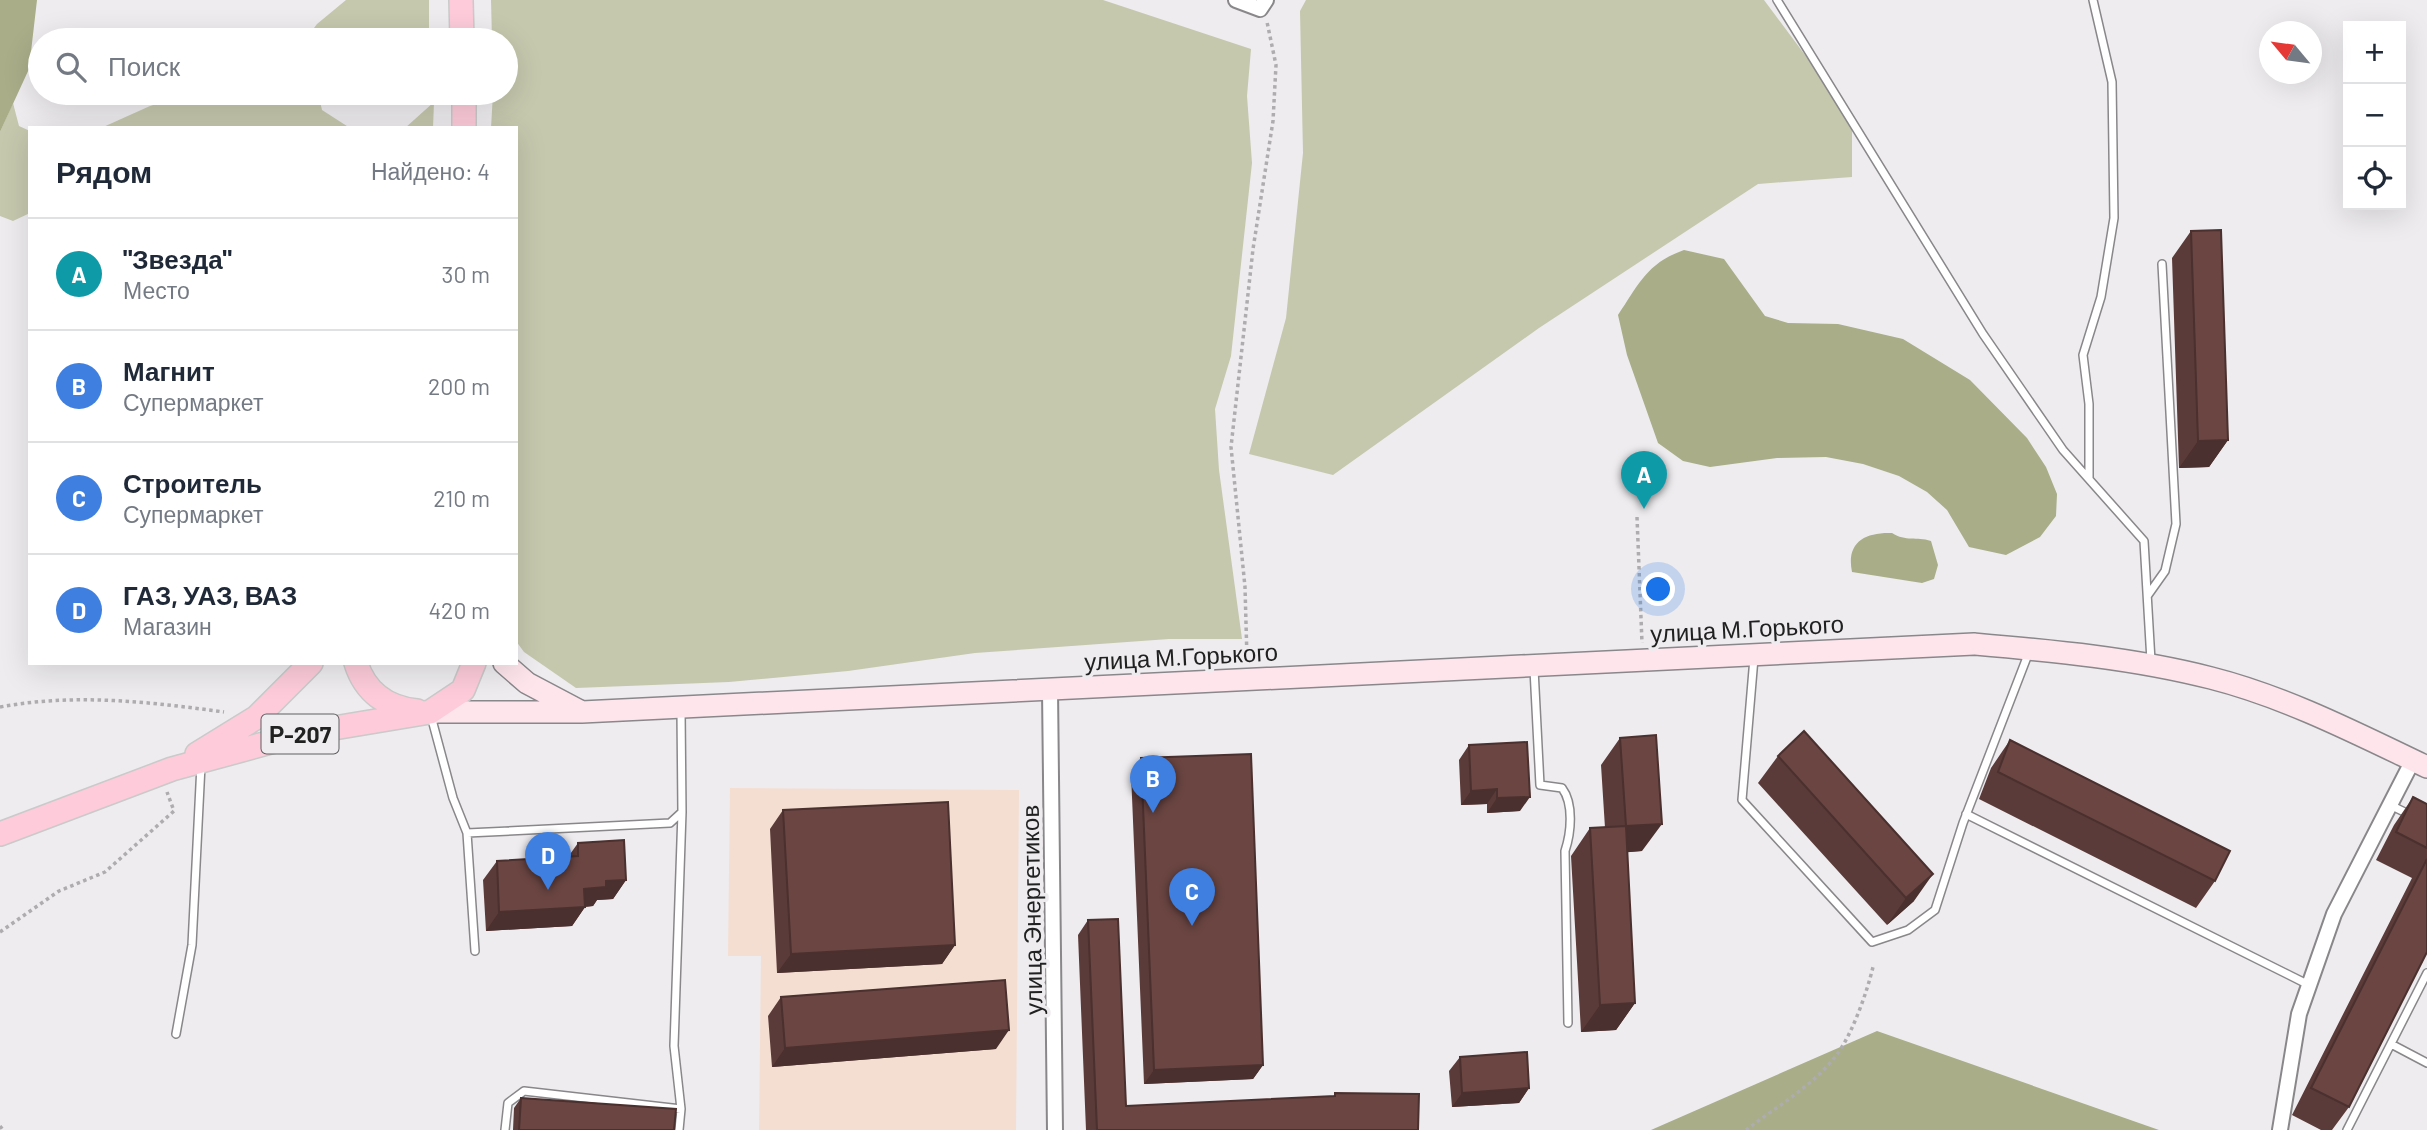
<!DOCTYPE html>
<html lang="ru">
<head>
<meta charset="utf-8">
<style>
	:root { --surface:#fff; --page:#f6f6f7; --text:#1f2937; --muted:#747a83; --line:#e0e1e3; --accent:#607627 }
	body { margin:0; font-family:Barlow,sans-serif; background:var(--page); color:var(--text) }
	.controls { position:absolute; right:21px; top:21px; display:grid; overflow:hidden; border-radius:0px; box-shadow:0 7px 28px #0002 }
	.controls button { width:63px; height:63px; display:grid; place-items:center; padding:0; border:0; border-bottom:2px solid var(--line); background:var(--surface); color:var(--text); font:35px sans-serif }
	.compass { position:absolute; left:2259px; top:21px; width:63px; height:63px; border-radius:50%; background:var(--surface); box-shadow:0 7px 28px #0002; rotate:299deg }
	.you { position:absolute; left:1659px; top:590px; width:24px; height:24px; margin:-18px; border:5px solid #fff; border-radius:50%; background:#1a73e8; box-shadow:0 0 0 10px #1a73e833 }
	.badge { display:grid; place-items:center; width:46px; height:46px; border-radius:50%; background:var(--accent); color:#fff; font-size:23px; font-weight:700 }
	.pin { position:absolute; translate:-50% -58px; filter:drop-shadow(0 2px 4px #0008) }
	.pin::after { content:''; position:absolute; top:37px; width:24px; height:21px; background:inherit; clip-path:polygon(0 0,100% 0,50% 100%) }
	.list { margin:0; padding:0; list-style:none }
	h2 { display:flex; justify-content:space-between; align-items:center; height:91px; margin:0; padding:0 28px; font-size:30px }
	h2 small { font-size:23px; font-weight:400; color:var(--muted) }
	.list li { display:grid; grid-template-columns:46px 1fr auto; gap:21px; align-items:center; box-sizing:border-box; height:112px; padding:0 28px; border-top:2px solid var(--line) }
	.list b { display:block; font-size:26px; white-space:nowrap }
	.list p { margin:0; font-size:23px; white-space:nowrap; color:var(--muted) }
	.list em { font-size:23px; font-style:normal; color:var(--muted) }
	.icon { flex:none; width:38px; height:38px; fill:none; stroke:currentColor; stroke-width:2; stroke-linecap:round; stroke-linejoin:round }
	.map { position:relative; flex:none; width:2427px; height:1130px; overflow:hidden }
	.search { position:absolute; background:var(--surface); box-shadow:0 7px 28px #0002; left:28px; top:28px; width:490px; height:77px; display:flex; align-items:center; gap:18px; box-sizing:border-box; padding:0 24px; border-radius:38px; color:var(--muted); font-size:26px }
	.panel { position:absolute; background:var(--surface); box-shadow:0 7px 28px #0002; left:28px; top:126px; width:490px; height:539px; border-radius:0px }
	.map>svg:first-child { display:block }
	.industrial { fill:#f4ded1 }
	.green { fill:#c5c8ad }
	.forest { fill:#a9ad88 }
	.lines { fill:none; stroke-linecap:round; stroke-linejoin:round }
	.lane-casing { stroke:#89878a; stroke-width:10 }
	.street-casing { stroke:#89878a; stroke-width:18 }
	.secondary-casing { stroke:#89878a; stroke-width:24 }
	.primary-casing { stroke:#cacaca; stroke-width:26 }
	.path { stroke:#aeacaf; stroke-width:3.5; stroke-dasharray:3.5 3.5; stroke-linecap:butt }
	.lane { stroke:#fff; stroke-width:7 }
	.street { stroke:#fff; stroke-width:14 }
	.secondary { stroke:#fee5ec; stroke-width:21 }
	.primary { stroke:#fdcbda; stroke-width:23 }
	.wall { fill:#5b3b39 }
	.shaded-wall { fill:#4a302e }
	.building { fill:#6a4542; stroke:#4a302e; stroke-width:2 }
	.labels { text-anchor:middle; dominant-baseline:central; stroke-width:7; stroke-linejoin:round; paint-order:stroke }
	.shield { fill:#eeecef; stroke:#5e5e60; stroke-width:2 }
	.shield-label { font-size:23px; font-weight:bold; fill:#212122 }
	.street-label { font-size:24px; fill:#212122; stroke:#eeecef }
</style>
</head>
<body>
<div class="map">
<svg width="2427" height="1130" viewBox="0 0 2427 1130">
	<rect width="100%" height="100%" fill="#eeecef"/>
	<path class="industrial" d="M730,788l289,2 -3,340h-257l2,-174h-33z"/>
	<path class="green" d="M346,0h83v40h-18l-5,-6 -35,-2 -19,8h-47l12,-16z
		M491,0h612l148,49 -4,47 5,67 -21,193 -16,53 4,61 23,169h-73l-194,14 -127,18 -119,11 -153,6 -52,-36 -8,-11v-513h-25l2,-35h13v-53h-14z
		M1306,0h458l88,118v59l-94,7 -219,144 -206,147 -84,-21 37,-136 17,-165 -3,-142z
		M192,93h126l4,17 28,18h-249l49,-22z
		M434,102l-1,26h-28z
		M13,103l6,23 11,5v82l-17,8 -13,-5v-84z"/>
	<path class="forest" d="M0,0h37l-8,69 -29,63z
		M1684,250l40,9 41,57 23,7 50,1 65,15 67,41 57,58 19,29 11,27 -1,22 -16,21 -34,18 -37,-8 -22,-37 -20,-18 -28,-16 -36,-12 -37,-7 -49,1 -67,9 -27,-6 -25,-18 -31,-88 -9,-40c21,-31 29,-52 66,-65z
		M1892,533c14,9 24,3 39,8l7,24 -4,14 -12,4 -70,-11c-6,-29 12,-40 40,-39z
		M1877,1031l282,99h-508z"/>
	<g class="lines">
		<g class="lane-casing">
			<path id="lane" d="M1777,0l206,334 80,116 81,91 7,120
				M2089,478v-74l-6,-49 18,-58 13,-79 -2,-136 -19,-82
				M2148,595l17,-24 11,-47 -14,-260
				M1754,658l-12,142 130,142 36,-12 27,-20 28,-87 66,-171
				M1534,669l6,116 22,3c12,16 9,45 3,63l3,172
				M431,716l22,82 14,35 203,-10 12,-11 -1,-101
				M2390,805l37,18
				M1966,814l343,171
				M467,833l8,118
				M176,1034l16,-89 9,-180
				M2391,1044l36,19
				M505,1130l3,-27 16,-12 157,18
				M679,1130l2,-21 -7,-63 8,-234
				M2347,1130l80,-157"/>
		</g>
		<g class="street-casing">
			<path id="street" d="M1236,0l24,9 6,-9
				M1050,690l5,440
				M2280,1130l19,-116 35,-100 79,-154"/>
		</g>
		<g class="secondary-casing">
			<path id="secondary" d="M504,663l23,20 53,28
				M430,712h152l1392,-68c79,7 159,14 237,34 75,19 147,56 216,89"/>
		</g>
		<g class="primary-casing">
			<path id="primary" d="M461,0l1,40
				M464,93v35
				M356,663c9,29 31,45 61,48
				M197,754l60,-37 54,-54
				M0,834l172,-65 132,-36 126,-21 33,-22 11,-27"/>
		</g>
		<path class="path" d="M1637,517l5,126
			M1247,659l-2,-72 -14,-140 22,-198 20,-128 3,-56 -9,-43
			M0,707c74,-14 151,-5 224,5
			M0,932l59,-41 46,-19 69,-61 -7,-19
			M0,1126l3,4
			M1746,1130c30,-23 70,-46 92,-77 15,-21 29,-61 35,-86"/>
		<use href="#lane" class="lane"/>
		<use href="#street" class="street"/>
		<use href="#secondary" class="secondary"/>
		<use href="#primary" class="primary"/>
	</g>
	<path class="wall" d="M2191,231l37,209 -19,27 -30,1 -7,-210z
		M1620,738l22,113 -15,1 8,151 -19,27 -35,2 -10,-176 19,-28h15l-4,-63z
		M2010,740l205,141 -19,27 -217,-109 12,-31z
		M1469,745l51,66 -33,2v-9l-26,1 -2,-45z
		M1778,756l136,145 -27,24 -129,-142z
		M1141,758l122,307 -10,14 -109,5 -13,-311z
		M2413,797l14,7v148l-78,155 -17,23h-11l-29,-15 120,-237 -36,-18 18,-35z
		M783,810l172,135 -13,19 -165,9 -7,-144z
		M578,843l48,37 -13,19 -16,1 -4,6 -8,1 -13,19 -86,5 -3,-51 14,-19 71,-4z
		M1088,920l38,186 207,-9 2,-4 83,37h-332l-8,-195z
		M781,997l215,52 -224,18 -4,-51z
		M1460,1057l69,31 -10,15 -67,4 -3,-36z
		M521,1098l153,32h-161l1,-22z"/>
	<path class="shaded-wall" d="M2228,440l-19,27 -30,1 19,-27z
		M1497,789l-10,15 -26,1 10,-14z
		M1530,797l-10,14 -33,2 10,-15z
		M1662,824l-20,27 -35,3 19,-28z
		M1933,874l-19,27 -27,24 19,-27z
		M626,880l-13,19 -16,1 -4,6 -22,2 13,-19 22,-8z
		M585,907l-13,19 -86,5 13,-19z
		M955,945l-13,19 -165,9 14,-19z
		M1635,1003l-19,27 -35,2 19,-27z
		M1009,1030l-13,19 -224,18 13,-19z
		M1263,1065l-10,14 -109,5 10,-14z
		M1529,1088l-10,15 -67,4 10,-14z"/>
	<path class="building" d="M2221,230l7,210 -30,1 -7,-210z
		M1804,731l129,143 -27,24 -128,-142z
		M1656,735l6,89 -36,2 -6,-88z
		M2010,740l220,111 -15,30 -217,-109z
		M1527,742l3,55 -33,1v-9l-26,2 -2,-46z
		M1251,754l12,311 -109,5 -13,-312z
		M2413,797l14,7v44l-31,-16z
		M948,802l7,143 -164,9 -8,-144z
		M1626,826l9,177 -35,2 -10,-177z
		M624,840l2,40 -20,1v6l-22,2 1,18 -86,5 -2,-51 81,-5v-13z
		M2427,859v93l-78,155 -38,-19z
		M1118,919l8,187 209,-10v-3l84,1 -1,36h-321l-9,-210z
		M1005,980l4,50 -224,18 -4,-51z
		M1527,1052l2,36 -67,5 -2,-36z
		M521,1098l155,11 -2,21h-155z"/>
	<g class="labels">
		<rect class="shield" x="261.5" y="714.5" width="77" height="39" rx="5"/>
		<g class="shield-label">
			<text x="300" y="734">Р-207</text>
		</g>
		<g class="street-label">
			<text transform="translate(1747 628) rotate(-3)">улица М.Горького</text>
			<text transform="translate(1181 656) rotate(-3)">улица М.Горького</text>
			<text transform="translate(1031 910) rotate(-91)">улица Энергетиков</text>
		</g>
	</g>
</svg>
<div class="controls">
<button>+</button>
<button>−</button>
<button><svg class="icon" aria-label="locate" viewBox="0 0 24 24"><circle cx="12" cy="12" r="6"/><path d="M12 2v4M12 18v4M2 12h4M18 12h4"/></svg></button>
</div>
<svg class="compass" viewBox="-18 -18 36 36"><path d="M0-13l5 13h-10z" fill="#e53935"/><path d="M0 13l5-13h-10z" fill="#747a83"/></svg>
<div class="you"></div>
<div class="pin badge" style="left:1644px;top:509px;background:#0f9aa8">A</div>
<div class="pin badge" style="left:1153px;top:813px;background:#3f7fe0">B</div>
<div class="pin badge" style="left:1192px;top:926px;background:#3f7fe0">C</div>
<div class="pin badge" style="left:548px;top:890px;background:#3f7fe0">D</div>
<div class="search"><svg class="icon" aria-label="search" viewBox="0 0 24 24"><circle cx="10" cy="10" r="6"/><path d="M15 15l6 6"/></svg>Поиск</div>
<section class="panel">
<h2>Рядом<small>Найдено: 4</small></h2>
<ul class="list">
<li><span class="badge" style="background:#0f9aa8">A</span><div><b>&quot;Звезда&quot;</b><p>Место</p></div><em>30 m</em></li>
<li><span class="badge" style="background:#3f7fe0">B</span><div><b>Магнит</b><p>Супермаркет</p></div><em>200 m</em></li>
<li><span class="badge" style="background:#3f7fe0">C</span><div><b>Строитель</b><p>Супермаркет</p></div><em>210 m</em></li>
<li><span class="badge" style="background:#3f7fe0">D</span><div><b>ГАЗ, УАЗ, ВАЗ</b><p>Магазин</p></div><em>420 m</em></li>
</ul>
</section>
</div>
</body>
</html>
